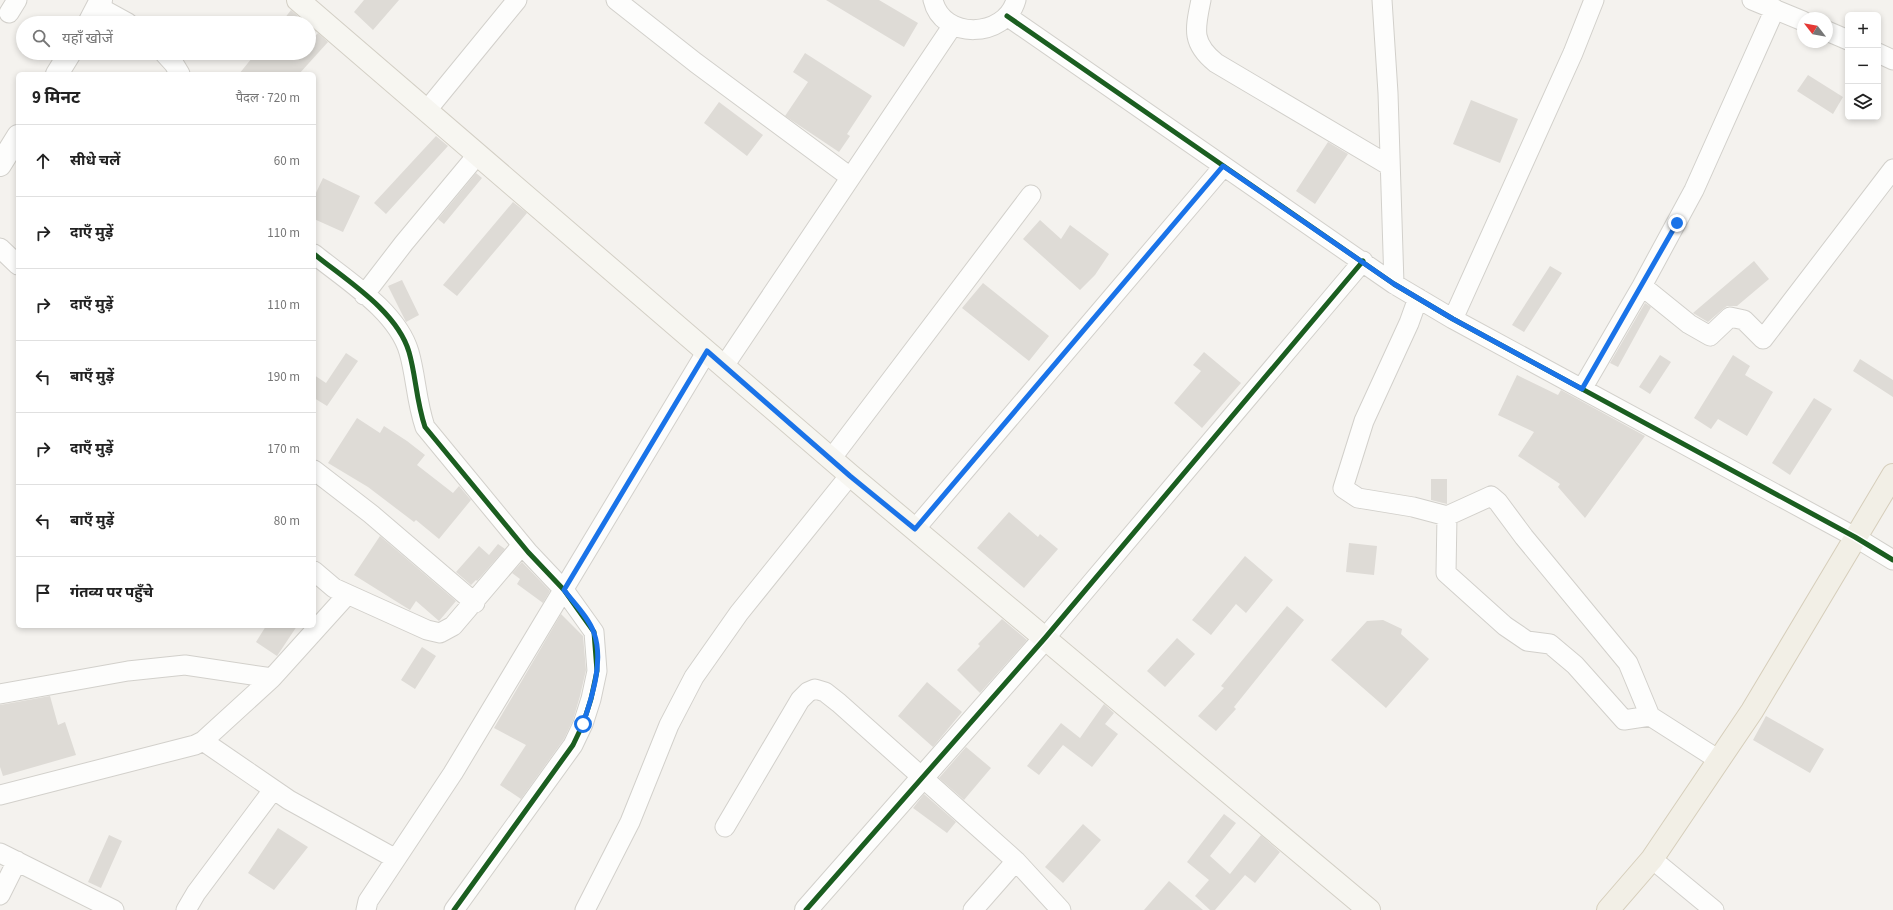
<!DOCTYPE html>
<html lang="hi">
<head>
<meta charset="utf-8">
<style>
	:root { --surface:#fff; --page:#f2f2f2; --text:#222; --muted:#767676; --line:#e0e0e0 }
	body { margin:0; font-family:"Source Sans 3","Noto Sans Devanagari",sans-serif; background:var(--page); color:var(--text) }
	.controls { position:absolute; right:12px; top:12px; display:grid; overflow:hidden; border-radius:6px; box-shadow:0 2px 6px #0003 }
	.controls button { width:36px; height:36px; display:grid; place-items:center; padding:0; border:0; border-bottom:1px solid var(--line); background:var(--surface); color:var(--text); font:20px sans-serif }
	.compass { position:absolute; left:1797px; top:12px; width:36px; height:36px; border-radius:50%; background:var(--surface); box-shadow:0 2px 6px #0003; rotate:301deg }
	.stop { position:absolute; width:12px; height:12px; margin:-9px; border:3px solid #1a73e8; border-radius:50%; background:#fff }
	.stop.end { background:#1a73e8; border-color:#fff; box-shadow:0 1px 4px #0008 }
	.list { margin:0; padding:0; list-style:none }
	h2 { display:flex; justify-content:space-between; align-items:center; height:52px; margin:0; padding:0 16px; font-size:17px }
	h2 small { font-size:13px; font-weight:400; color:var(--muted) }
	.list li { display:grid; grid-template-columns:26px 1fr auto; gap:12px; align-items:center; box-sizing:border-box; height:72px; padding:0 16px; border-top:1px solid var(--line) }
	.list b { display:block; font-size:15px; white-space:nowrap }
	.list em { font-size:13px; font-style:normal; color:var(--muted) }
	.icon { flex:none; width:22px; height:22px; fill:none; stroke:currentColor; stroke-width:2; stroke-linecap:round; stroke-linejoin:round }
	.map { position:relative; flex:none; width:1893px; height:910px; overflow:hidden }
	.search { position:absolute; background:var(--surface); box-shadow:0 2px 6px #0003; left:16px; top:16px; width:300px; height:44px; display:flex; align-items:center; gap:10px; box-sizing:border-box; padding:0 14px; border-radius:22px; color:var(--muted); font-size:15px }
	.panel { position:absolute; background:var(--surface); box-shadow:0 2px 6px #0003; left:16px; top:72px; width:300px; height:556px; border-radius:6px }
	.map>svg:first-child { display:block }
	.building { fill:#dedbd6 }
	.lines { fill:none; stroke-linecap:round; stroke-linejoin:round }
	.minor-casing { stroke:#d2d0cb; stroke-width:21 }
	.tertiary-casing { stroke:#d2d0cb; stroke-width:24 }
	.secondary-casing { stroke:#d3cfc5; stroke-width:24 }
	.primary-casing { stroke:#d6cebb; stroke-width:24 }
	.minor { stroke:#fdfdfc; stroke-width:19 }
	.tertiary { stroke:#fdfdfc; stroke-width:22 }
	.secondary { stroke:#f7f6f1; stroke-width:22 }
	.primary { stroke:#f2efe6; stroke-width:22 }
	.cycleway-casing { stroke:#fff; stroke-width:8 }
	.cycleway { stroke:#1b5e20; stroke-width:5 }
	.route { stroke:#1a73e8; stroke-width:5 }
</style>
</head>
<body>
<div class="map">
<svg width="1893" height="910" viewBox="0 0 1893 910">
	<rect width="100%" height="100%" fill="#f4f2ee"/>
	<path class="building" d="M364,0h35l-26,30 -19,-18z
		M826,0h53l39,23 -14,24z
		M291,10l15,13h-25z
		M318,33l10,9 -29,32h-60l17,-21h53v-10z
		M805,53l67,43 -25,38 3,2 -11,16 -54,-36 23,-34 -15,-10z
		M1808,75l35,22 -10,17 -36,-23z
		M1471,100l47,19 -18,44 -47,-19z
		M719,102l44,33 -16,21 -43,-33z
		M436,136l12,10 -62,68 -12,-11z
		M1328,142l20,12 -33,50 -19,-13z
		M476,173l6,5 -38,46 -6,-5z
		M323,178l37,18 -17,36 -29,-13v-22z
		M513,202l14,11 -70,83 -14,-11z
		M1040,220l21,19 9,-14 39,29 -14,21 -15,15 -57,-51z
		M1754,261l15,18 -32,27h-10l-4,3 -15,13 -15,-9z
		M1550,266l12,7 -38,59 -12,-7z
		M402,280l17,35 -13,7 -18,-36z
		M983,283l66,53 -20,25 -67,-53z
		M1645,303l6,4 -33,60 -8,-4z
		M1204,352l37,31 -39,45 -28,-25 27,-32 -8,-6z
		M346,353l12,8 -31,45 -13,-8v-23l12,8z
		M1660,355l11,7 -21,32 -11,-7z
		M1733,355l17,11 -5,9 28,17 -26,44 -29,-17 -7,10 -17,-11z
		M1860,359l33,21v17l-40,-26z
		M1517,375l41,20 3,-5 84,46 -60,82 -27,-31 2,-3 -42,-28 16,-24 -36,-17z
		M1814,398l18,11 -42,66 -18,-12z
		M357,418l23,15 4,-7 23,15 18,14 -8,10 36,28 6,-7 12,14 -32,39 -23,-19 -2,2 -46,-35 -40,-24z
		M1431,479h16v25l-16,-4z
		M1009,512l29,25 2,-3 18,15 -34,39 -47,-40z
		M380,536l76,65 -17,20 -23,-20 -6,9 -56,-35z
		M1349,543l28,3 -3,29 -28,-3z
		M498,544l7,5 -28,32 -1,-1 -5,5 -15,-13 23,-26 10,9z
		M1245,556l28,24 -27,33 -10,-9 -25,31 -19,-15z
		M522,562l28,29 -7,12 -26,-19 3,-5 -8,-6z
		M1287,606l17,14 -70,87 2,2 -20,22 -18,-15 26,-28 -3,-2z
		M561,614l22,22 3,34 -6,26 -7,24 -9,19 -43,60 -21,-14 26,-40 -32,-17z
		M1002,619l25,21 -47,53 -23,-23 23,-24 -2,-2z
		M1383,620l19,9 -1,5 28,25 -43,49 -55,-48 36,-39z
		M266,626h31l-20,30 -21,-14z
		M1177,638l18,16 -30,33 -18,-16z
		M422,647l14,9 -21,33 -14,-9z
		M927,682l35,30 -29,35 -35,-31z
		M50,696l8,29 7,-3 11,33 -73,21 -3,-9v-62z
		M1104,704l10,9 -9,11 13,10 -26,33 -29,-22 -24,30 -12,-9 34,-43 19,15z
		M1766,716l58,33 -14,24 -57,-33z
		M966,747l25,21 -27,32 -25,-22z
		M924,794l32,28 -9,11 -34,-25z
		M1224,814l12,9 -26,33 20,18 31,-39 19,17 -25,31 -10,-8 -30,35h-5l-15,-14 14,-16 -22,-18z
		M1083,824l18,16 -38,43 -18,-16z
		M278,828l30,19 -34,43 -26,-17z
		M109,835l13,6 -21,47 -13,-6z
		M1169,881l34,29h-59z"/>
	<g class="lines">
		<g class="minor-casing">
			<path id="minor" d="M616,0l80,63 154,114
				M933,0c9,40 72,39 83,0
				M1201,0c-6,29 -10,43 15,63l174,103
				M1382,0l6,93 6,191
				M1752,0l51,21
				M97,6l31,17
				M9,13l8,-13
				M1007,16l387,268 59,35 402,218 38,23
				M1827,31l21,9
				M164,53l10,11 6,10
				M1878,53l15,7
				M427,110l90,-110
				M0,248l18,17
				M314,254c32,26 83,57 95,98 7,24 7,48 16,75l103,125 36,38 30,42 3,39 -6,28 -8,25 -10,21 -119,165
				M1642,286l47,38 21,12 20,-19 14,3 19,19 130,-170
				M364,295l40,-52 74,-89
				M1418,298l-9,25 -45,98 -21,67 15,10 55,9 34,9 44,-20 7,6 26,35 104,126 22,53 69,44
				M1453,319l120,-266 21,-53
				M724,366l229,-341
				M1582,389l60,-103 52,-96 81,-181
				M831,459l200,-264
				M314,470l57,44 104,89
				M1447,516l-1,57 59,53 22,15 23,3 25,21 49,55 26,-4
				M915,529l308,-362
				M314,571l20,17 93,42 13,3 13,-7 69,-81
				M1045,638l318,-377
				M0,694l128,-23 57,-6 87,13
				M203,741l86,59 107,59
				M0,795l195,-50 8,-4 69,-63 75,-83
				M725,827l75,-127 8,-8 7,-3 10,3 14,11 177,158 45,49
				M0,853l114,57
				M1652,859l62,51
				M0,895l17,-34
				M186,910l10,-17 77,-103
				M366,910l2,-9 85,-128 254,-422
				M585,910l45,-88 39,-97 25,-48 45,-64 111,-138
				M973,910l43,-49"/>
		</g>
		<g class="tertiary-casing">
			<path id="tertiary" d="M89,23l12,-23
				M57,74l13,-21
				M0,165l18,-29
				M806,910l239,-272"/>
		</g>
		<g class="secondary-casing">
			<path id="secondary" d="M298,0l552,475 519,435"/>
		</g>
		<g class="primary-casing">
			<path id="primary" d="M1608,910l44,-51 100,-148 141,-236"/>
		</g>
		<use href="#minor" class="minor"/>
		<use href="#tertiary" class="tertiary"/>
		<use href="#secondary" class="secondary"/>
		<use href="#primary" class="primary"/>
		<g class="cycleway-casing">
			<path id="cycleway" d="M1007,16l387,268 59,35 402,218 38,23
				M314,254c32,26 83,57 95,98 7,24 7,48 16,75l103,125 36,38 30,42 3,39 -6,28 -8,25 -10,21 -119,165
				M806,910l239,-272 318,-377"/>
		</g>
		<use href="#cycleway" class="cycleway"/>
	</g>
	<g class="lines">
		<path class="route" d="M583,724c9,-27 21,-63 11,-91 -5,-15 -20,-30 -30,-43l143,-239 143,125 65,53 308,-363 171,118 59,35 129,70 95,-166"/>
	</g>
</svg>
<div class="controls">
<button>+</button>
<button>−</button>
<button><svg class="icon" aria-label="layers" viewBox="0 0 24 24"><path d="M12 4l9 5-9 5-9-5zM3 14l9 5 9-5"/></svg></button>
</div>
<svg class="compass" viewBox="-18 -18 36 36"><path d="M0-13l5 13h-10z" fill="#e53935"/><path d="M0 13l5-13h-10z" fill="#767676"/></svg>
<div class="stop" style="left:583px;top:724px"></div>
<div class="stop end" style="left:1677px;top:223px"></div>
<div class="search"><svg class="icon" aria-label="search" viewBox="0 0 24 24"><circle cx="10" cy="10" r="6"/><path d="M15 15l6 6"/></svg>यहाँ खोजें</div>
<section class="panel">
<h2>9 मिनट<small>पैदल · 720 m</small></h2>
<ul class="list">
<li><svg class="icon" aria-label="ahead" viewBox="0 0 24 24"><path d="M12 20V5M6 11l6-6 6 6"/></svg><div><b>सीधे चलें</b></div><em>60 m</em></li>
<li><svg class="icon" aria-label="right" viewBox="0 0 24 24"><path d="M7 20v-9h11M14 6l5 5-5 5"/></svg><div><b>दाएँ मुड़ें</b></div><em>110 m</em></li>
<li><svg class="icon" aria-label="right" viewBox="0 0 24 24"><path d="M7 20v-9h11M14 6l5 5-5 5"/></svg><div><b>दाएँ मुड़ें</b></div><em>110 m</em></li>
<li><svg class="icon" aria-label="left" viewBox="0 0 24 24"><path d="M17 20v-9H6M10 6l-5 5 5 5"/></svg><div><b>बाएँ मुड़ें</b></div><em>190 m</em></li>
<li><svg class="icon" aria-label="right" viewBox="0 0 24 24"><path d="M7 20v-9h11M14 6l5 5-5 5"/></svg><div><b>दाएँ मुड़ें</b></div><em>170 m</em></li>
<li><svg class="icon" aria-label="left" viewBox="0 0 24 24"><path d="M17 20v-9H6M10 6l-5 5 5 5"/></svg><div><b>बाएँ मुड़ें</b></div><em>80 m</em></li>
<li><svg class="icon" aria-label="arrive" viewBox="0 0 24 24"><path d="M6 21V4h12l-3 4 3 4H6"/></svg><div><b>गंतव्य पर पहुँचे</b></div></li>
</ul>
</section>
</div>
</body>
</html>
